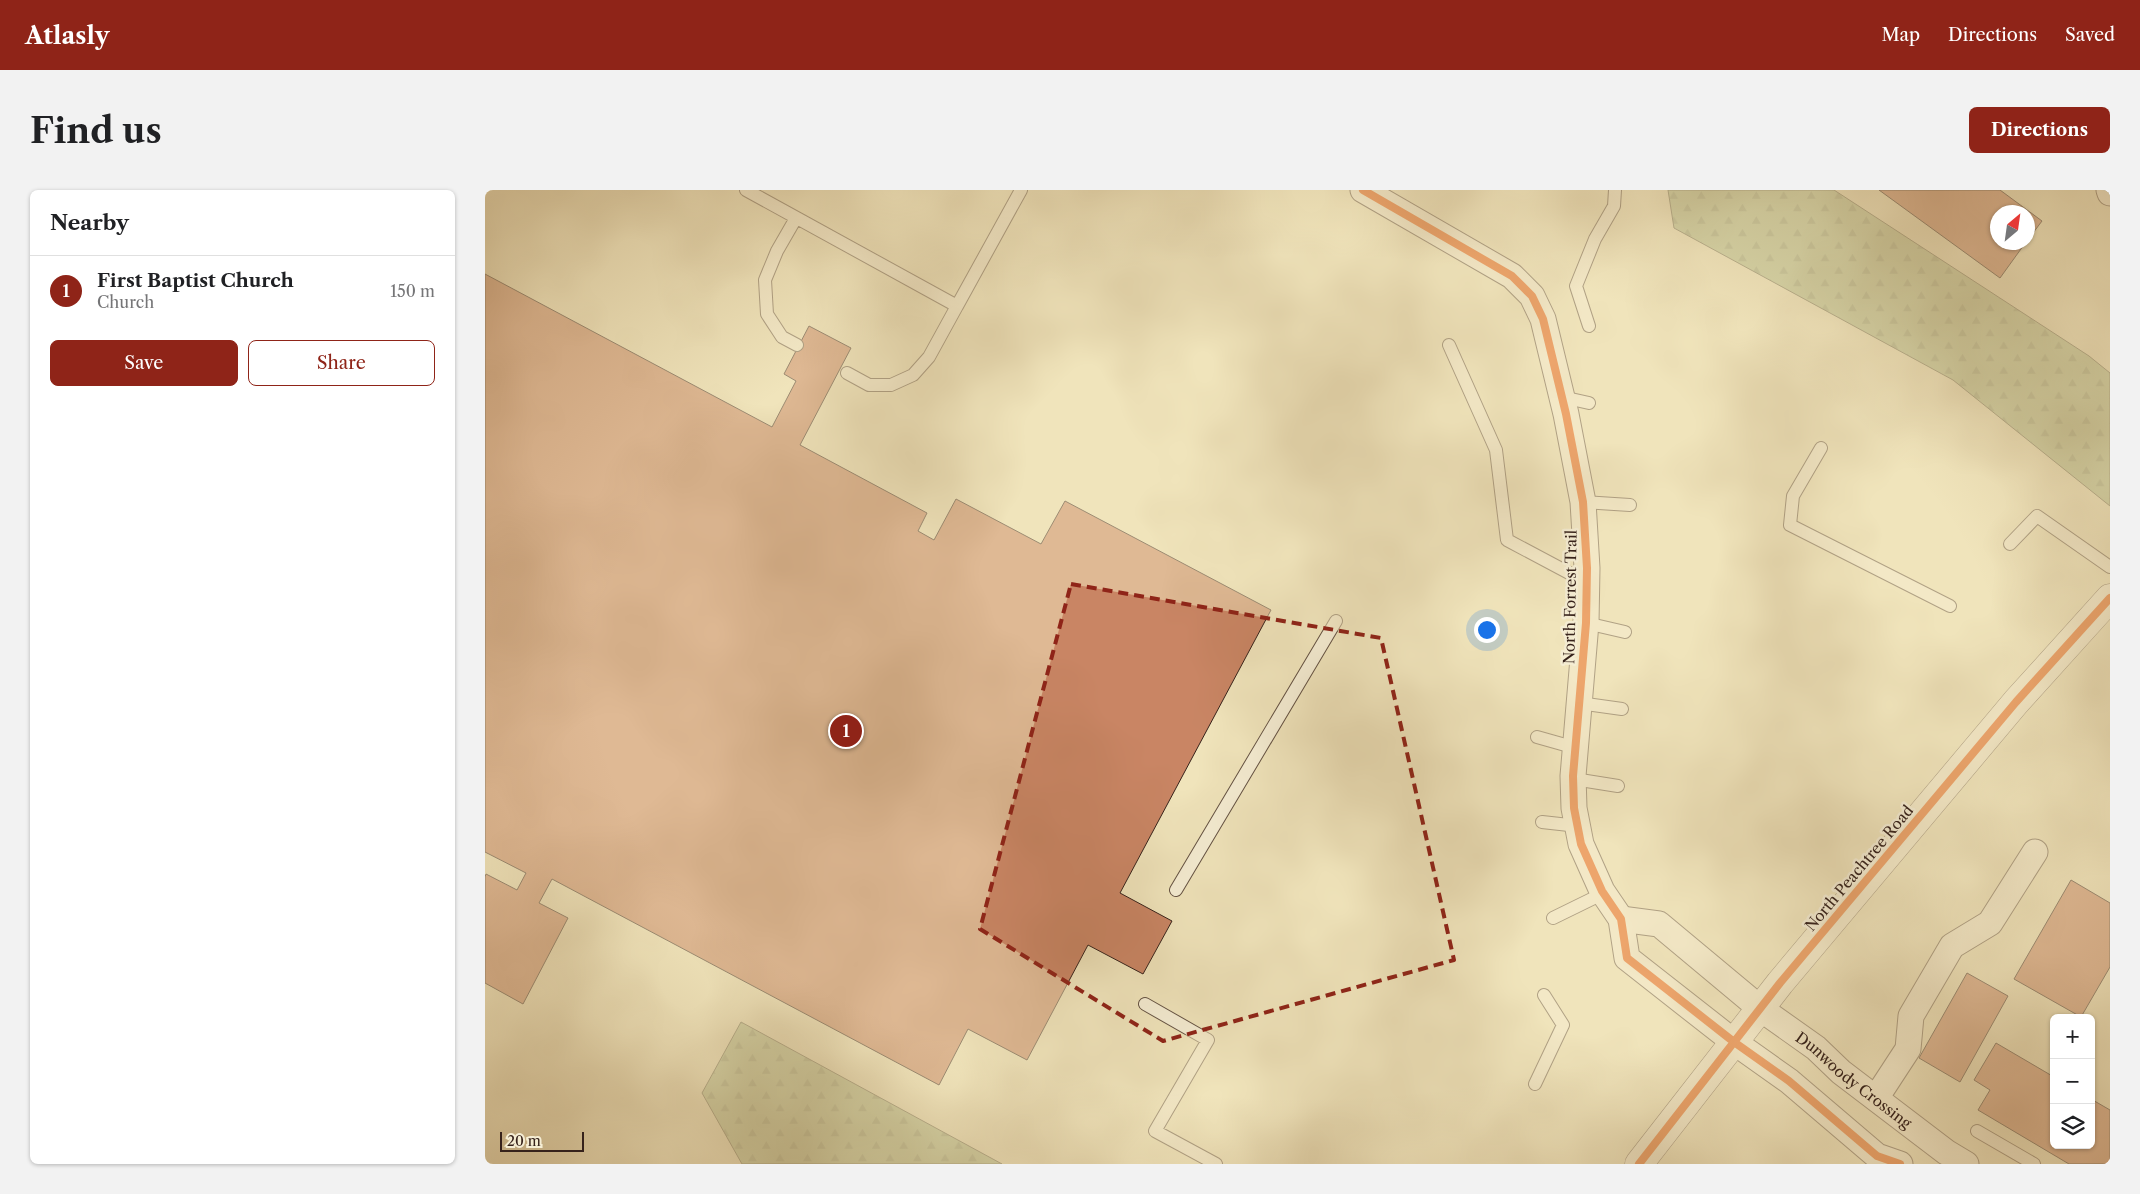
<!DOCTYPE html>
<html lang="en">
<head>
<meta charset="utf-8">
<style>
	:root { --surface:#fff; --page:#f2f2f2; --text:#202124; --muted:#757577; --line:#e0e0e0; --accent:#8f2418 }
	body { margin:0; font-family:"Libre Caslon Text",serif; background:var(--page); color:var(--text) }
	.controls { position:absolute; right:15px; bottom:15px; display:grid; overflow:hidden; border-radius:8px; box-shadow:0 1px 4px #0004 }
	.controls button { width:45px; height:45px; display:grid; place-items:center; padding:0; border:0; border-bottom:1px solid var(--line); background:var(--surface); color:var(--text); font:25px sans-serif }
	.compass { position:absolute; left:1505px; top:15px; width:45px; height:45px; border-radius:50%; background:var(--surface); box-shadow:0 1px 4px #0004; rotate:29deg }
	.scale { position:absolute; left:15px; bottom:12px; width:84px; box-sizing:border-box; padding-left:5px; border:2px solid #36221b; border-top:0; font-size:14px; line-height:18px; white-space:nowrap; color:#36221b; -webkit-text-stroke:4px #f5edd3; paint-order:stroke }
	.you { position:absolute; left:1001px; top:439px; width:18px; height:18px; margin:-12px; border:4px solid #fff; border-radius:50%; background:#1a73e8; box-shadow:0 0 0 8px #1a73e833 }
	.badge { display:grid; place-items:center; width:32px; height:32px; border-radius:50%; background:var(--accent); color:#fff; font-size:16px; font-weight:700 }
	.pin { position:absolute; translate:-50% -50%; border:2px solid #fff; box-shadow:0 1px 5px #0006 }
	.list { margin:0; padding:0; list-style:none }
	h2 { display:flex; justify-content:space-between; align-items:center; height:65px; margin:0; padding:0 20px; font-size:21px }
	h2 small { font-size:16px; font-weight:400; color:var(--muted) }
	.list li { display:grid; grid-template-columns:32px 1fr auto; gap:15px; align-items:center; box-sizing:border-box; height:70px; padding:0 20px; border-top:1px solid var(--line) }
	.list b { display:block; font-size:19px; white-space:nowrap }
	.list p { margin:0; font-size:16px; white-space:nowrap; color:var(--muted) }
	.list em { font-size:16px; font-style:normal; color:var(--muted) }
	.actions { display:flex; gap:10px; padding:15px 20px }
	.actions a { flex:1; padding:11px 0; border:1px solid var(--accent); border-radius:8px; text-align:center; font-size:18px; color:var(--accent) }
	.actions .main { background:var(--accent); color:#fff }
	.icon { flex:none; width:28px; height:28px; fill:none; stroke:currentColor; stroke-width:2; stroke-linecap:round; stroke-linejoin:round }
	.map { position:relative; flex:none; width:1625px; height:974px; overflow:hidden; border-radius:8px }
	header { display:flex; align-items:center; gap:30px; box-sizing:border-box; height:70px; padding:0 25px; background:var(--accent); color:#fff }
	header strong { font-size:24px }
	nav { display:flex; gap:28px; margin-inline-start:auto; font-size:18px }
	.intro { display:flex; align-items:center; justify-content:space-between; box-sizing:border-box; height:120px; padding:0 30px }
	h1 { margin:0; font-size:35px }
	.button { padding:12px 22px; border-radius:8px; background:var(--accent); color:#fff; font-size:18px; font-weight:700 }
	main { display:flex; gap:30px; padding:0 30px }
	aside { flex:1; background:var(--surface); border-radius:8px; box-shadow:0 1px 4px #0004 }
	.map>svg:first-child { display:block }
	.forest { fill:url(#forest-firs); stroke:#777356 }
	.building { fill:#c98564; stroke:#36221b }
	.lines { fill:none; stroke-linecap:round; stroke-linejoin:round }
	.service-casing { stroke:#645243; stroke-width:14 }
	.minor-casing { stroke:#645243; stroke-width:27 }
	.tertiary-casing { stroke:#645243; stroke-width:29 }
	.service { stroke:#f5edd3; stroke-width:12 }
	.minor { stroke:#f5edd3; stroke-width:25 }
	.tertiary { stroke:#f5edd3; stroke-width:28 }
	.cycleway-casing { stroke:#f5edd3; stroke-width:11 }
	.cycleway { stroke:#e8590c; stroke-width:8 }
	.marked { fill:none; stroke:#8f2418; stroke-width:4; stroke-dasharray:10 6; stroke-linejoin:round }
	.labels { text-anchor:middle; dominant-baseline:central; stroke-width:5; stroke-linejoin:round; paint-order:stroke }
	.street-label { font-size:15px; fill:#36221b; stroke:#f5edd3 }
</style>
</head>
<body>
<header>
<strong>Atlasly</strong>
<nav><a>Map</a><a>Directions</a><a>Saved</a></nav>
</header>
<div class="intro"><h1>Find us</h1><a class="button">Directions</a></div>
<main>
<aside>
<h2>Nearby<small></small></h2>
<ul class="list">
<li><span class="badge">1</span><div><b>First Baptist Church</b><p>Church</p></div><em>150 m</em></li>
</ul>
<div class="actions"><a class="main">Save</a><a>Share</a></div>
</aside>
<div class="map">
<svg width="1625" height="974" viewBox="0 0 1625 974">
	<defs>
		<pattern id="forest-firs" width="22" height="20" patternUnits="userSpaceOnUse" patternTransform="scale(1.25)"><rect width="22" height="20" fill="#b8c491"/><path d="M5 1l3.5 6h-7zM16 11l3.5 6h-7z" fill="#9fa87c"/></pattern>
	</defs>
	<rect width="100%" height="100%" fill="#f0e4bb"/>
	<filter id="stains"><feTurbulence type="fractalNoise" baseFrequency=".004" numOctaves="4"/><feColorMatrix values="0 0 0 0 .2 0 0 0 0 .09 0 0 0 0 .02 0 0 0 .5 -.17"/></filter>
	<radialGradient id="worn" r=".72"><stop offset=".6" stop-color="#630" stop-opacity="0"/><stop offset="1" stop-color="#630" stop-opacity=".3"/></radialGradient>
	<path class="forest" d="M1183,0h166l255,166 21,17v133l-157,-126 -279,-152z
		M256,832l261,142h-260l-40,-71z"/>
	<path class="building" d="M1394,0h121l42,31 -15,20v-29h-30v30h29l-26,36z
		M0,84l287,153 24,-46 -12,-7 25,-48 42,22 -51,97 127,68 -9,18 16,9 22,-41 85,45 24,-43 206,109 -151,283 52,28 -29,53 -55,-29 -61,115 -59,-31 -29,56 -387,-206 -13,24 29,15 -45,86 -38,-21v-106l1,-3 31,16 9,-17 -41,-21z
		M1586,690l39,23v64l-29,50 -67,-38z
		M1482,783l41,23 -48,86 -41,-24z
		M1511,853l58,34v68h37v-46l19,11v54h-41l-91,-54 12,-20 -16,-10z"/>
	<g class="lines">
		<g class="service-casing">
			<path id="service" d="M261,0l211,116 64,-116
				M311,28l-19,33 -12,29 2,34 15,23 15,8
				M1104,136l-13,-40 19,-47 19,-33 1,-16
				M964,155l47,105 11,90 79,42
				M362,183l22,12h22l22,-10 16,-18 28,-51
				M1077,207l27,6
				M1336,258l-28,48 -3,29 160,81
				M1098,312l47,3
				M1525,354l27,-28 73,51
				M1101,433l39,9
				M1094,513l43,6
				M1052,547l39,11
				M1089,589l44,7
				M1057,632l36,4
				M691,700l160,-269
				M1068,728l51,-25
				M660,814l63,36 -53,91 61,33
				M1050,894l28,-59 -19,-30
				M1492,941l57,33"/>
		</g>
		<g class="minor-casing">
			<g id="minor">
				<path d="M878,0l149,86 20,20 11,23 23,95 17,88 4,66 -1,55 -13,153 1,32 7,36 21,47 19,28 6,39 107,84 55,39 88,75 23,8"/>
				<path d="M1624,0l1,3"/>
				<path id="s1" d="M1136,729l38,5 102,85 55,39 25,24 105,80 20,12"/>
				<path d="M1391,908l32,-49 3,-33 41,-70 38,-23 45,-71"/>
			</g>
		</g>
		<g class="tertiary-casing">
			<path id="tertiary" d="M1154,974l141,-181 236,-281 94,-104"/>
		</g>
		<use href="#service" class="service"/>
		<use href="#minor" class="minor"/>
		<use href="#tertiary" class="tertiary"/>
		<g class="cycleway-casing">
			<path id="cycleway" d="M878,0l149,86 20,20 11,23 23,95 17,88 4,66 -1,55 -13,153 1,32 7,36 21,47 19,28 6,39 107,84 55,39 88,75 23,8
				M1154,974l141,-181 236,-281 94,-104"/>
		</g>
		<use href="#cycleway" class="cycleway"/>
	</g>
	<path d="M0 0H1625V974H0ZM586,394l310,54 73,322 -291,81 -183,-112z" fill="#f0e4bb" fill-opacity=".55" fill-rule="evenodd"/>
	<path class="marked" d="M586,394l310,54 73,322 -291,81 -183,-112z"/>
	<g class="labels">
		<g class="street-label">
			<text transform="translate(1085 407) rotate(-89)">North Forrest Trail</text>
			<text transform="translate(1374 678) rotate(-50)">North Peachtree Road</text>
			<text stroke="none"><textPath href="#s1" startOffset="288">Dunwoody Crossing</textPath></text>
		</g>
	</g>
	<rect width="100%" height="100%" filter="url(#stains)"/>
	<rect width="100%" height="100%" fill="url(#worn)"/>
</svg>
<div class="controls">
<button>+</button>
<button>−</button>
<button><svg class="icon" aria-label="layers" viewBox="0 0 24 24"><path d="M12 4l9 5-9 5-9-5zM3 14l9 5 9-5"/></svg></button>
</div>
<svg class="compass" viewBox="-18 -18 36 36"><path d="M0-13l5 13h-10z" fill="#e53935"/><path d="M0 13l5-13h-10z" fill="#757577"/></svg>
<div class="scale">20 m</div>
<div class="you"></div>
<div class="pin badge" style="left:361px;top:541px">1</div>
</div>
</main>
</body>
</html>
